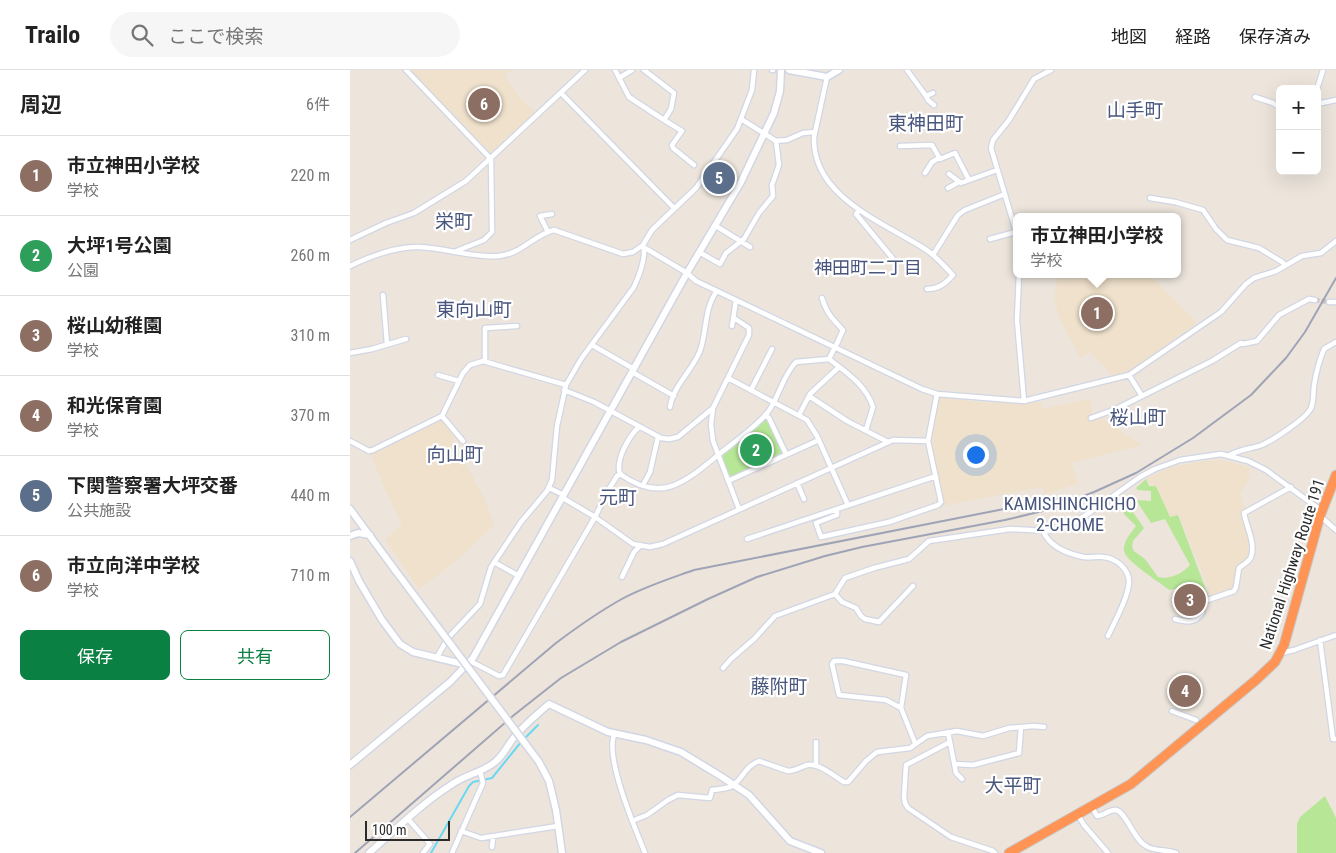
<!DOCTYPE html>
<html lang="ja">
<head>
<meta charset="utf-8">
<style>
	:root { --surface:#fff; --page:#f6f6f6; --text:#222; --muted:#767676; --line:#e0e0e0; --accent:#0b8043 }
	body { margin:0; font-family:"Roboto Condensed","Noto Sans JP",sans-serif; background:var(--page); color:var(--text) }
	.controls { position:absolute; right:15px; top:15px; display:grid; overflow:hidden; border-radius:8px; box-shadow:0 5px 20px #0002 }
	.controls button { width:45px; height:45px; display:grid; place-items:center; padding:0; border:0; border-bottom:1px solid var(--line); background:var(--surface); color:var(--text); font:25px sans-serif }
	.scale { position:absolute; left:15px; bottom:12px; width:85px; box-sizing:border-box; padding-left:5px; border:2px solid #2b2b2b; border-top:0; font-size:14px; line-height:18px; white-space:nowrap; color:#2b2b2b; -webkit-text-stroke:4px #fff; paint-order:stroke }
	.you { position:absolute; left:625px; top:384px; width:18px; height:18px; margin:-12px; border:4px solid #fff; border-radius:50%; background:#1a73e8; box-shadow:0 0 0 8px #1a73e833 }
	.badge { display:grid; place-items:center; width:32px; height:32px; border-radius:50%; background:var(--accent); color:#fff; font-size:16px; font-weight:700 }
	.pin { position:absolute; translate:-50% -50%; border:2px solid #fff; box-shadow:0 1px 5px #0006 }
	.popup { position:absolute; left:663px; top:143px; width:168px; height:65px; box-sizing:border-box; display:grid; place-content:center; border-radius:8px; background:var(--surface); filter:drop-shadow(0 1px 4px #0005); font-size:16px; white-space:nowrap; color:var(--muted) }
	.popup b { font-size:19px; color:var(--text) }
	.popup::after { content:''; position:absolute; left:50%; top:100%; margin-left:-10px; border:10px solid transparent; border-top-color:var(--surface) }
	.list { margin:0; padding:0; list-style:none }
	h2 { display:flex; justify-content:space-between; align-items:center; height:65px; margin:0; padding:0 20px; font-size:21px }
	h2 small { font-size:16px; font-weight:400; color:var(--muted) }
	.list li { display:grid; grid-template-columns:32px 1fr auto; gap:15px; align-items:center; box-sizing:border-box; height:80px; padding:0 20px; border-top:1px solid var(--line) }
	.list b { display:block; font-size:19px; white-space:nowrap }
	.list p { margin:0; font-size:16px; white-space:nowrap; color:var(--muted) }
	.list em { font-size:16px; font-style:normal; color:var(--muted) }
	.actions { display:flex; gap:10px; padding:15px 20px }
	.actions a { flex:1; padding:11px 0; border:1px solid var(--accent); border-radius:8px; text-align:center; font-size:18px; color:var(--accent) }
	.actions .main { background:var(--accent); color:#fff }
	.icon { flex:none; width:28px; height:28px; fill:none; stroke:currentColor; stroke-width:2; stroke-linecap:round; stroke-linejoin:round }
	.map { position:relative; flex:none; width:986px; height:783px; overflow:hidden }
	header { display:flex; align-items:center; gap:30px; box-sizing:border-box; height:70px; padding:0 25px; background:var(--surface); border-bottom:1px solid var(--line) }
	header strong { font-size:24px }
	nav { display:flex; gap:28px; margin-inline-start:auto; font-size:18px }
	.search { width:350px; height:45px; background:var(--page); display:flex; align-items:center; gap:12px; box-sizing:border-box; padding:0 18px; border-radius:28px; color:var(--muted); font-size:19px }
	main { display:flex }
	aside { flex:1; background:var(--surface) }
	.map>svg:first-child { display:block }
	.education { fill:#efe1cb }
	.green { fill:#b7e697 }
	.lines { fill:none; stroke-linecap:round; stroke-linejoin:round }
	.stream { stroke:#6bd8f3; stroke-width:2 }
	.street-tunnel { stroke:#c6c0b9; stroke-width:4.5; stroke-dasharray:4.5 2; stroke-linecap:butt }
	.street-casing { stroke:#d1d6e4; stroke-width:7 }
	.secondary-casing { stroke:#d1d6e4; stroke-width:9 }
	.highway-casing { stroke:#c8c8c8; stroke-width:11 }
	.street { stroke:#fff; stroke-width:4.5 }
	.secondary { stroke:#fff; stroke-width:6 }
	.highway { stroke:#ff9455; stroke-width:9 }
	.rail { stroke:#9fa3b6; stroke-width:2 }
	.secondary-bridge-casing { stroke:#d1d6e4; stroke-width:9; stroke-linecap:butt }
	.secondary-bridge { stroke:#fff; stroke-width:6 }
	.labels { text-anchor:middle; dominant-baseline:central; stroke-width:4.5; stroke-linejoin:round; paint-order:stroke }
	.street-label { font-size:16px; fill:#2b2b2b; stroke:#fff }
	.neighbourhood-label { font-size:18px; fill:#49567d; stroke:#fff }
	.quarter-label { font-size:19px; fill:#49567d; stroke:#fff }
</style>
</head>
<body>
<header>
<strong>Trailo</strong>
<div class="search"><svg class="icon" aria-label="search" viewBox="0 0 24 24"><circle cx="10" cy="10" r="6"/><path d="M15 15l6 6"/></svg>ここで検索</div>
<nav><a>地図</a><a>経路</a><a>保存済み</a></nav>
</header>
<main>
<aside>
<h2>周辺<small>6件</small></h2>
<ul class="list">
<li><span class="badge" style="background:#8d6e63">1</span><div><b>市立神田小学校</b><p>学校</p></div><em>220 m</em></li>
<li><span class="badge" style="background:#2e9e5b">2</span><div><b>大坪1号公園</b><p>公園</p></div><em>260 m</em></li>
<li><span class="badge" style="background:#8d6e63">3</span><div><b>桜山幼稚園</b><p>学校</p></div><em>310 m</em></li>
<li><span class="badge" style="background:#8d6e63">4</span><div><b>和光保育園</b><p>学校</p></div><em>370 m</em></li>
<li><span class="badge" style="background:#5c6f8a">5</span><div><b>下関警察署大坪交番</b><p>公共施設</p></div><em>440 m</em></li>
<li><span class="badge" style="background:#8d6e63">6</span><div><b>市立向洋中学校</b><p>学校</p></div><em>710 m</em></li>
</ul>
<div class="actions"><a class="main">保存</a><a>共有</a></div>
</aside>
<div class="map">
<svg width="986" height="783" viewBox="0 0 986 783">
	<rect width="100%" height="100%" fill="#ede5dc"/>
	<path class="education" d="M59,0h103l-7,5 13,21 18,17 -45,40z
		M710,204h40l5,4 3,-4h41l48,49 -66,47 -18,6 -23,-24 -10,6 -22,-43 -4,-18 3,-18z
		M590,327l36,5 51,2 14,-2 1,7 48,-10 3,19 5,-2 45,29 -71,18 6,21 -33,10 -3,-7 -100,19 2,-4 -13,-59 7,-43z
		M93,348l14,17 -4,5 32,60 9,25 -40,38 -35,26 -34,-49 17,-15 -19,-40 -13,-32 54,-24z
		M871,390l29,7 -1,13 -9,14 5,15 -4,4 8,24 -1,20 -10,9 -2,11 -4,12 -21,6 -32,-80 -9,2 -13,-31 -7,-1 -4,-7 25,-11 32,-6z"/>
	<path class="green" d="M415,348l2,1 16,32 -1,4 -51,23 -9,-19 1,-5z
		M796,409l3,7h7l14,31 8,-2 30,80 -9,6 -12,-17 -12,5 -6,1c-9,-8 -43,-28 -45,-39 -1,-10 7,-18 12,-25l-13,-13 1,-6 4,-2 16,23 -11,13 -1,6 2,4 11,8 13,18c11,3 24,-3 32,-12l-25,-46 -14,4 -15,-23 15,1v-10l-13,-1 -2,-2z
		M975,726l11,22v35h-39v-29l3,-7z"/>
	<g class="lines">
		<path class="stream" d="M174,669l14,-14
			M81,783l38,-67 4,-4 19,-4 29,-36"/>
		<path class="street-tunnel" d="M965,230l14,2"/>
		<g class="street-casing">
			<path id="street" d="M56,0l85,89 1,73 -8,8 -30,12
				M265,0l14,27 35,23 7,-11 3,-16 -30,-23
				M422,0h1
				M557,0l19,26 7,-3
				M477,7l-13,60c-2,60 69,85 111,112 11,7 19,17 28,26 -7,8 -14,14 -26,14
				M269,8l13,-8
				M967,19l6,-19
				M211,23l113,115
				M576,26l2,4 6,5
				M905,27l18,6 7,5
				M967,34l19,-4
				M391,49l35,22 11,-1 16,-7 12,-1
				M314,50l18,11 -10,14 1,3 21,17
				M550,76l32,-1 8,14 15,-6 14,27
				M575,103l7,-11 7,-4
				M599,104l12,9 36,-13
				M598,118l11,-6
				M800,128l25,4 28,8 13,19 11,11 32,8 23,14 3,3
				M509,140l-3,4 38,46
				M366,156l34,21
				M198,162l-8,-16 12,-2
				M667,165l-26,-87 2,-8 16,-20 25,-41 17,-9
				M640,169l26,-7
				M0,170l36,-17 28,-10 52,-32 119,-111
				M295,178l42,25 9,8 226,108 15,5 87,7 105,-26 92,-63 25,-28 8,-6 22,-7 26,-15 19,-3 15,-12
				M349,182l21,12 6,-11 18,-14 15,-26 14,-17 -1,-11 7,-20 -3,-24
				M583,185l25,-40 7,-5 40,-16
				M0,196c21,-10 46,-20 69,-19 27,1 53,11 80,9 22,-2 35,-21 55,-26l69,24 10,-2 10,-7
				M669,204l-2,46 7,81
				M33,225l4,49
				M472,228c5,16 10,20 21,32l-8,18
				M979,232h7
				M384,248l15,10v7l-36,73 -2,16 2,17 26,68
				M382,256l4,-26
				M242,275l42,24
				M0,283l22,-4 34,-10
				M479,289c18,14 37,26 44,48l-7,23
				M135,291v-33l32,-2
				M282,302l42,24
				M88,305l21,6
				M779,305l13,21
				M378,308l79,42 10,16 31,69
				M214,320l30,12 67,36 8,1 9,-2 35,-29
				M401,320l21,-41
				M459,326l38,25 41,21
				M320,337c3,-21 22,-36 30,-56 7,-20 4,-43 17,-60
				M415,345l4,3 17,36
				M449,345l11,-21 29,-27
				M92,346l21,25
				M741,348l25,-9 96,-48 29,-18 2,1 14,-3 22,-26 30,-16 6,1
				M289,357c-10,9 -24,33 -19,47 42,30 65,8 98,-19 15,-12 38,-28 50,-43 11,-15 15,-37 28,-50l33,-3 6,-12
				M0,371l19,10 4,-1 69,-34 21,-43 7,-8 13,-4 83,24
				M880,385c10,-6 21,-6 32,-10 11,-5 45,-27 49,-37 3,-7 2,-15 3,-22 2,-14 5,-25 10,-37l12,-7
				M378,411l91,-41
				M447,413l7,16
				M293,415l7,-13 8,-35
				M199,418l15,7
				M213,428l32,19 38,27 17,3 13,-3 230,-104 35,1
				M487,439v6l-21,8 5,14 68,-15 49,-17 3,-3 -13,-61 9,-47
				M970,446l16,14
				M693,461c7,16 25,23 41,26 6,1 13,-1 19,0 13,1 26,12 26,25 -1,16 -14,39 -21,54
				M397,469l189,-63
				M144,492l25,14
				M272,507l12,-25 6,-6
				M485,524l7,8 14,6 5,8 4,3 14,3 34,-36
				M825,549c11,3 20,5 27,-6v-11l32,-11 2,-4 3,-19c4,-3 10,-6 12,-11 5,-14 -5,-31 -7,-44l47,-26
				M970,570l13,99h3
				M931,583l13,-3 42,-15
				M87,587l11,-19 32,-34 11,-37 30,-45 26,-31 5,-11 5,-54 9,-41 15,-26 53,-72c5,-11 13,-30 9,-42l9,-15 44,-42 41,-59 15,-39 2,-20
				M120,591l29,15 4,-1 92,-158 14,-28 8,-13 4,-2
				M373,598l8,-9 23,-20 21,-23 60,-22 10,-16 29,-10 35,-9 20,-18 81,-12 39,2 23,-7 17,-11 51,-36 15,-8 25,-9 41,-6 27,7 18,9 56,41
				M551,638l-15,-8 -47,-5 -7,-31 2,-3h9l63,14 -5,33 14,35
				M822,641l24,9
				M598,662l8,41 6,6
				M265,663c-12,22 21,97 30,120
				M600,672l-44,23 -2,32 1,6 3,5 43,29 42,14 2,2
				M604,694l19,1 46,-12 2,-26
				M466,695v-23
				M742,737l5,9c6,0 13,-7 19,-6 10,2 18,30 30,36 9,6 22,3 30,7
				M728,745l6,10 24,28
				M58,749l22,25 -7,9
				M282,751l15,-6 21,-15 10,-5 32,3 2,-8c7,-1 14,-1 20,-4 10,-6 13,-20 27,-25l29,10c7,0 13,-4 19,-6 12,-2 27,11 37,17h4l18,-21 11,-9 33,-4 17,-12 30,-5 26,5 26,-8 25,-2 10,1
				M111,761l20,7 77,-12
				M142,777l1,-10
				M102,783l31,-70 -3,-12"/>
		</g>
		<g class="secondary-casing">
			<path id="secondary" d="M439,0l38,7 12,-7
				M0,439l45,61
				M0,466l8,-3 12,2
				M0,491l9,20 23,39 18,24 13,8 54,13
				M0,695l100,-83 23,-24 214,-385 54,-91 33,-69 6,-22 1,-21
				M206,740l6,43
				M19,783c26,-23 52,-49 82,-68 13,-10 31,-12 44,-23 9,-7 13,-18 21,-27 10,-11 21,-21 33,-31l59,28 38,8 35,12 41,25 27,18 41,46 31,12"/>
		</g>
		<g class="highway-casing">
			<path id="highway" d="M659,783l122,-69 125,-104 19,-18 9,-17 36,-129 16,-41"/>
		</g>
		<use href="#street" class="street"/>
		<use href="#secondary" class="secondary"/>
		<use href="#highway" class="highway"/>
		<path class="rail" d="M0,747l206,-174c20,-15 41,-30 64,-43 23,-13 49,-21 74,-30l371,-73
			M5,783l159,-138 47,-37 60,-36 87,-43 49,-22 68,-21 37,-9 143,-27 42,-10 47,-18 42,-19 57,-35 58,-43 35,-37 19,-26 31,-54"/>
		<g class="secondary-bridge-casing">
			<path id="secondary-bridge" d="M45,500l144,192 10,19 7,29"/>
		</g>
		<use href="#secondary-bridge" class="secondary-bridge"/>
	</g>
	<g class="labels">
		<g class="street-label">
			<text transform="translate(942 494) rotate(-72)">National Highway Route 191</text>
		</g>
		<g class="neighbourhood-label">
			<text x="518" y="197">神田町二丁目</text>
			<text x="720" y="433">KAMISHINCHICHO<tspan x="720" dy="21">2-CHOME</tspan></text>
		</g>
		<g class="quarter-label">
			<text x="785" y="40">山手町</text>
			<text x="576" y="53">東神田町</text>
			<text x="104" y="151">栄町</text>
			<text x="124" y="239">東向山町</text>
			<text x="788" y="347">桜山町</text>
			<text x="105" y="384">向山町</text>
			<text x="268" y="427">元町</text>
			<text x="429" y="616">藤附町</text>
			<text x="663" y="715">大平町</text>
		</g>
	</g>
</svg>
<div class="controls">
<button>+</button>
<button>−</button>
</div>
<div class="scale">100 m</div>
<div class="you"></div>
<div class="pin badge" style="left:747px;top:243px;background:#8d6e63">1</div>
<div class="popup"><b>市立神田小学校</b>学校</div>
<div class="pin badge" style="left:406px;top:380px;background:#2e9e5b">2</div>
<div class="pin badge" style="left:840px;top:530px;background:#8d6e63">3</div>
<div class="pin badge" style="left:835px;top:621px;background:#8d6e63">4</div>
<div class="pin badge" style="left:369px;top:108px;background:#5c6f8a">5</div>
<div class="pin badge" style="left:134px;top:34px;background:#8d6e63">6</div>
</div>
</main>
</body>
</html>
